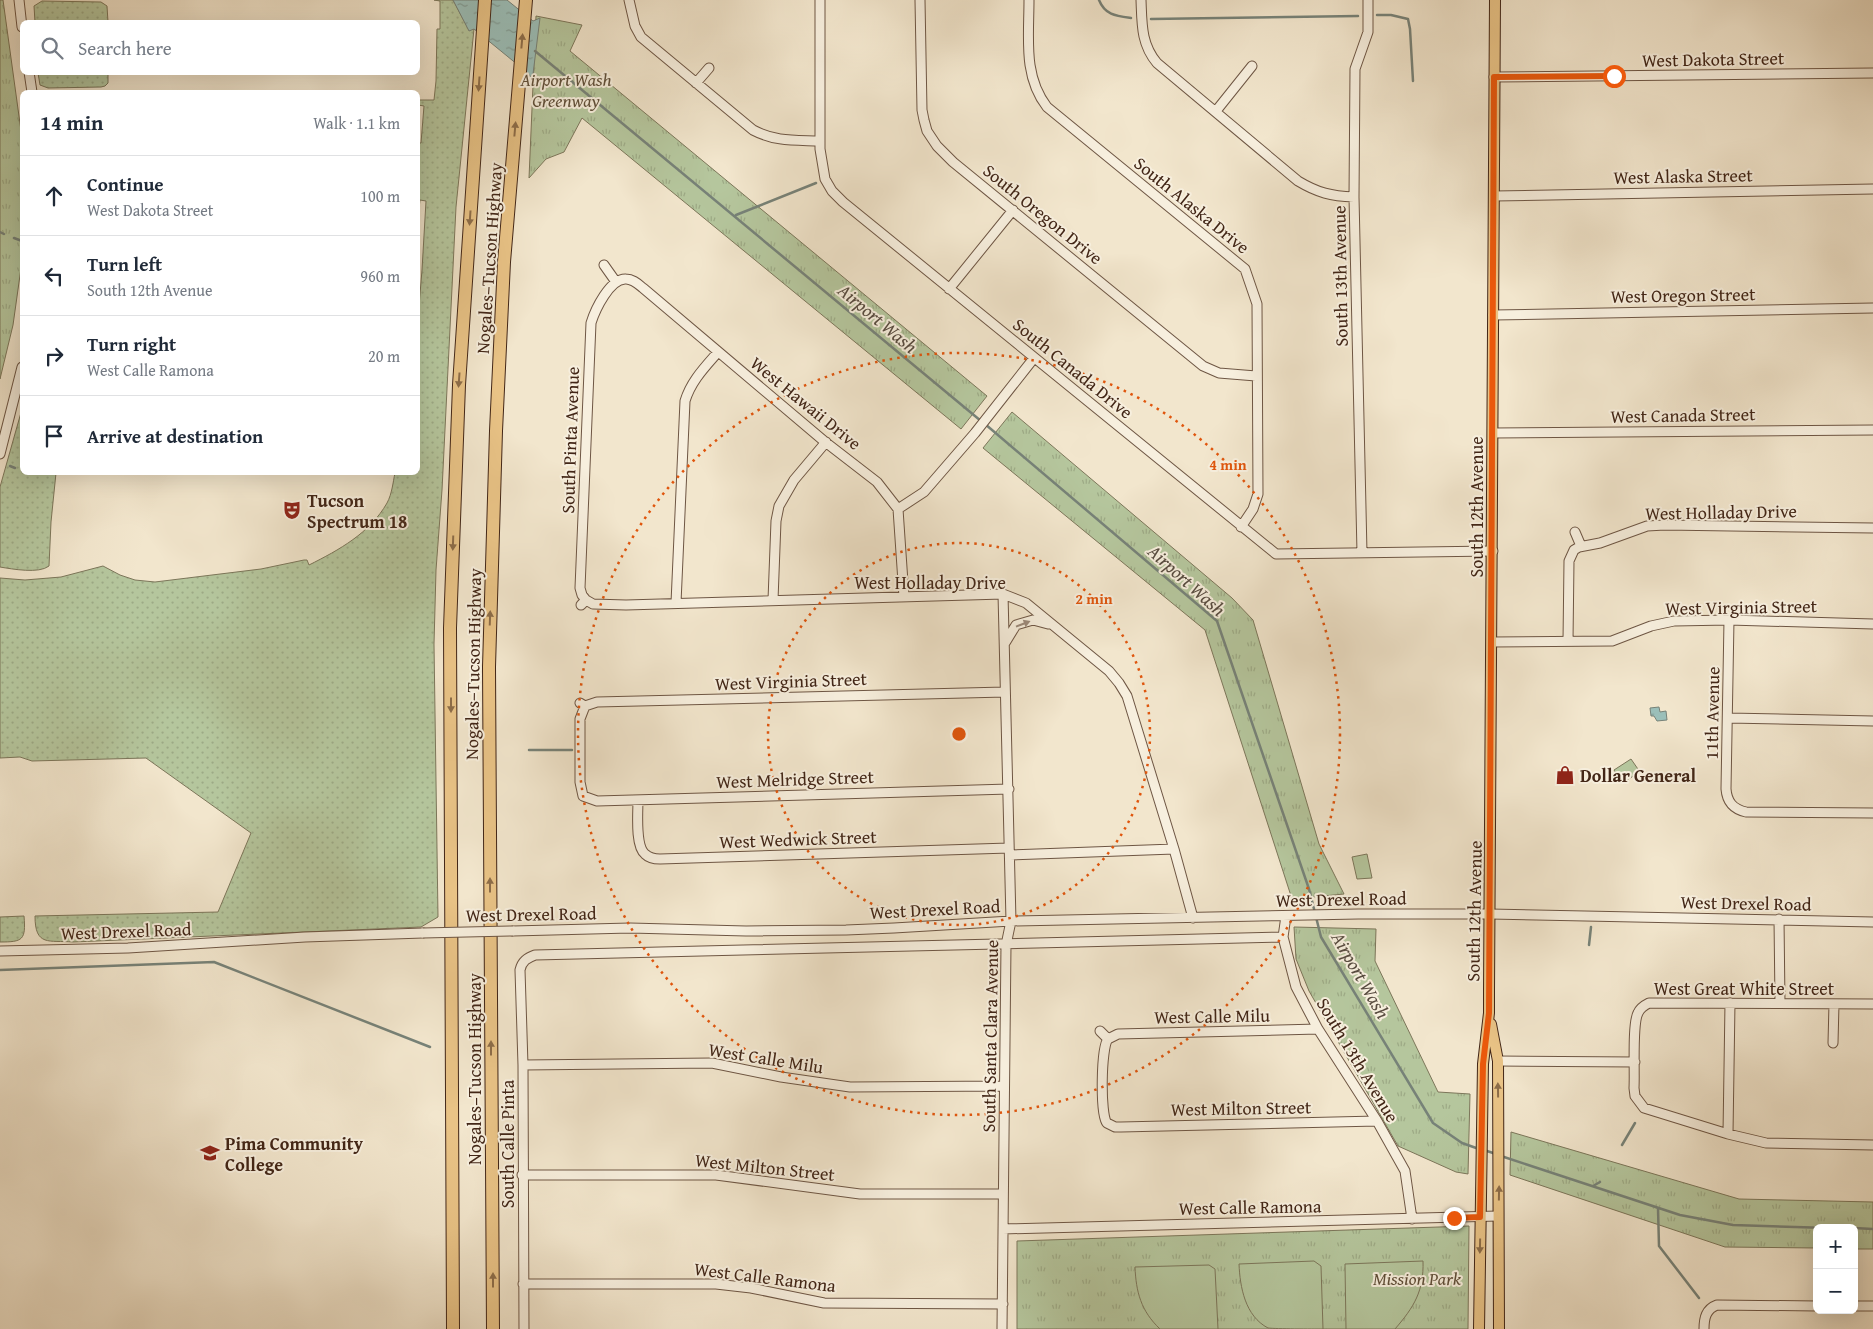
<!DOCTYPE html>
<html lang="en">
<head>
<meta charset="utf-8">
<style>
	:root { --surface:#fff; --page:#f6f6f7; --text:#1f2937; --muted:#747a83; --line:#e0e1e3 }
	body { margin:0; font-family:"Gentium Book Plus",serif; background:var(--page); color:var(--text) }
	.controls { position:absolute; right:15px; bottom:15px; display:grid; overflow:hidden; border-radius:8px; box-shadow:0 5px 20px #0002 }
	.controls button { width:45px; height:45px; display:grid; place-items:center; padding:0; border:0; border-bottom:1px solid var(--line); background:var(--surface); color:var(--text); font:25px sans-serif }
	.stop { position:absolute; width:15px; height:15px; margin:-11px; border:4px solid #ea580c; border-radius:50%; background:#fff }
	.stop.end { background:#ea580c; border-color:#fff; box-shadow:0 1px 5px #0008 }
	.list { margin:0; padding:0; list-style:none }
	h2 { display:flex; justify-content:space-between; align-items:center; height:65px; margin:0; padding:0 20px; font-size:21px }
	h2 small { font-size:16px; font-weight:400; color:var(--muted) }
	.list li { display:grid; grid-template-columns:32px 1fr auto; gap:15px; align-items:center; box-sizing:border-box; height:80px; padding:0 20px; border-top:1px solid var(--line) }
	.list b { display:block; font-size:19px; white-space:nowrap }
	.list p { margin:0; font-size:16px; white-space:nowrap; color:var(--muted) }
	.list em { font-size:16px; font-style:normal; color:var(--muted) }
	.icon { flex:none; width:28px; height:28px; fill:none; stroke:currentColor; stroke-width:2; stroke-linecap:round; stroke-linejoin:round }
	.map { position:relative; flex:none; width:1873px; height:1329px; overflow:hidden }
	.search { position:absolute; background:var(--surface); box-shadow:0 5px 20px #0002; left:20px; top:20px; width:400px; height:55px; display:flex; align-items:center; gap:12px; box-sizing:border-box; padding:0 18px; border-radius:8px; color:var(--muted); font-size:19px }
	.panel { position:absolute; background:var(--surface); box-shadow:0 5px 20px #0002; left:20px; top:90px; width:400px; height:385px; border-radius:8px }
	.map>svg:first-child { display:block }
	.grass { fill:url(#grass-dots); stroke:#7c765a }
	.park { fill:url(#park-tufts); stroke:#7c765a }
	.pitch { fill:#b5c69d; stroke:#7c765a }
	.water { fill:url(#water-ripples); stroke:#778278 }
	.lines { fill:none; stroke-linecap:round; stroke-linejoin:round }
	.stream { stroke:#778278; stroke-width:2.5 }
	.minor-casing { stroke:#6e5644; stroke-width:11 }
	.major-casing { stroke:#422617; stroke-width:12 }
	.highway-casing { stroke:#422617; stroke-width:14 }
	.minor { stroke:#f7efde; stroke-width:9 }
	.major { stroke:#e9c386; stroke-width:10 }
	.highway { stroke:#e9c386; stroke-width:12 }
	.minor-bridge-casing { stroke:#6e5644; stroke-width:11; stroke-linecap:butt }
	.minor-bridge { stroke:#f7efde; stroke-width:9 }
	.oneway { fill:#8d6d49 }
	.oneway2 { fill:#9c8a7a }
	.route { stroke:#ea580c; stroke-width:6 }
	.ring { fill:none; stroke:#e0560d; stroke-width:2.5; stroke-dasharray:2.5 5 }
	.labels { text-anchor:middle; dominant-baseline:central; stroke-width:4; stroke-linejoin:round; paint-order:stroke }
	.street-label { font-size:18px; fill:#422617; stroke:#f7efde }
	.park-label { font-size:18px; font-style:italic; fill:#5f4e38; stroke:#f7efde }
	.poi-label { font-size:18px; font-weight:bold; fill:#422617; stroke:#f7efde; text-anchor:start }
	.water-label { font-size:19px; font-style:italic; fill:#584c40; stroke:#f7efde }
	.centre { fill:#e0560d; stroke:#f7efde; stroke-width:2.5 }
	.ring-label { font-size:15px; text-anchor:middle; font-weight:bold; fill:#e0560d; stroke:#f7efde; stroke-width:4; stroke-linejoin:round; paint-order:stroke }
</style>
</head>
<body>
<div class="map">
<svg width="1873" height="1329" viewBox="0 0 1873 1329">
	<defs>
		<pattern id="grass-dots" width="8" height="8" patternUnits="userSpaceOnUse" patternTransform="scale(1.25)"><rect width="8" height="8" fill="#b5c69d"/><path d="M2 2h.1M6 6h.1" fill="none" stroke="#9daa86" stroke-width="1.8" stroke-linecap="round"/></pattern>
		<pattern id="park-tufts" width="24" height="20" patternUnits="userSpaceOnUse" patternTransform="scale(1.25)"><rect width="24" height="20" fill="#b5c69d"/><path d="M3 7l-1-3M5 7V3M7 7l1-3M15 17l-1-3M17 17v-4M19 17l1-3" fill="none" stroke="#9daa86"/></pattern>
		<pattern id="water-ripples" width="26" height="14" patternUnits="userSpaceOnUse" patternTransform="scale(1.25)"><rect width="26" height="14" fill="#9bbfb9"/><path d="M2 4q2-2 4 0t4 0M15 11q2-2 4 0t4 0" fill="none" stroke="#809b95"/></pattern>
	</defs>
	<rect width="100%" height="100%" fill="#f2e6cd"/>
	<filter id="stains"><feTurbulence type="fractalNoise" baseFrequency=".004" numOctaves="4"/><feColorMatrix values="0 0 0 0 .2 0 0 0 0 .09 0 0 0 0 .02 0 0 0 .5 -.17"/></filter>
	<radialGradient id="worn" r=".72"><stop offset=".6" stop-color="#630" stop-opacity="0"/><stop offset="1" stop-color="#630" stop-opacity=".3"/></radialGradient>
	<path class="grass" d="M434,0h19l16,30 5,-1 -18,178 -14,283 -6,80 -2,74 4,273 -17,10 -348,15c-24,-2 -38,5 -38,-26l183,-4 33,-79 -105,-75 -114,3 -12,-4 -20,1v-180l25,2 36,-3 42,-11 17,9 15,5 20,2 106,-13 43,-9h3l2,5c30,-15 61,-32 78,-62 5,-9 6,-21 8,-30l23,-1v-154l4,-48 4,-69 -6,-1 -1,8h-1v-65h3l3,-37 -6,-1v-5h16l2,-19 1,-52h3v-28z
		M42,1l59,1 6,4 1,16h-73l-1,-16z
		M38,73h70v10l-3,3 -4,1 -53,1 -8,-3z
		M22,409v63l34,1 -5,49 -2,44c-10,8 -37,3 -49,1v-80z
		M24,916c2,24 -1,26 -24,26v-25z"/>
	<path class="park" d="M0,0h3l19,138v123l-9,64 -13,54z
		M536,16l46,9 -12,26 417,345 -26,33 -379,-311 -18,34 -18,7 -17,19z
		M1012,412l220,186 21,22 66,224 25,50 -52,5 -87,-269 -222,-182z
		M1294,927l82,2 -1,32 63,131 32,2 -2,80 -12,-2 -58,-26 -89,-155 -13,-32z
		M1511,1132l228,67 134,3v47h-19v-21h-37v20l-92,-1 -215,-72z
		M1469,1226l-1,103h-451v-88z"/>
	<path class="pitch" d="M1631,759l9,13 -18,11 -8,-13z
		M1367,854l5,24 -15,1 -5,-22z
		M1314,1261l7,5 2,63c-10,0 -47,0 -55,-1 -23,-12 -28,-41 -29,-64z
		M1423,1261c1,30 -9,46 -28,68h-49l-1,-65z
		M1209,1265l6,4 3,60h-58c-19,-18 -24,-37 -25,-62z"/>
	<path class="water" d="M453,0h54l26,21 7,-3 -8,64 -3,-8 -55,-45 -5,2z
		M1659,707l1,5 6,-1 1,9 -10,1 -3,-5h-3l-1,-8z"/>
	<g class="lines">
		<path class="stream" d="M1099,0c6,15 17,16 32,18
			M1377,15h14l17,4 2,10 3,52
			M1151,19l207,-3
			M535,51l446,370
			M736,215l80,-32
			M0,232l4,2
			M14,238l8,3
			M985,424l232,197 92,268 12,48 112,186 29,20 17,6
			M10,466l5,2
			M529,750h43
			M1589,945l2,-18
			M0,970l214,-8 216,85
			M1622,1145l13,-22
			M1484,1150l12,4
			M1501,1156l179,59 53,10 96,3
			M1593,1186l7,-4
			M1658,1208l1,38 40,52
			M1854,1228l19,1"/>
		<g class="minor-casing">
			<path id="minor" d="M19,0l3,27
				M629,0l6,26 6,11 112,93c23,12 41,10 67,11
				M820,0v149l5,30 7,12 11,11 433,352 217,-3
				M920,0l2,110 2,10 3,11 10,15 16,16 250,204 16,7 37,3
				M1029,0c0,38 -6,76 18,107l198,162 12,35 1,190 -5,15 -12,18
				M1141,0c1,24 0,44 16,63l141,118c20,12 33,15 56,16
				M29,72l3,20
				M1494,77l379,-4
				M696,83l13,-15
				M1216,111l36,-45
				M1494,196l379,-7
				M604,265l12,17
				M949,289l64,-79
				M1493,315l380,-7
				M1493,433l380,-3
				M0,454l22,-87
				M898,509l26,-17 51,-59 59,-75
				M1575,532l6,14
				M1362,553l-8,-356 1,-128 13,-37v-32
				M586,600l7,4 33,1 377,-11 23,9 83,68 10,12 8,13 47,153 19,69
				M773,600l3,-79 3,-15 15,-26 32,-38
				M676,603l9,-202c6,-20 20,-34 33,-49
				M581,605l5,-5 -4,-5 -2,-7 11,-265c4,-13 19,-45 35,-44 7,0 12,5 17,9l181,153 53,41 21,27 6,88
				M1729,620l-3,169c1,13 7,20 20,23l127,1
				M1568,641l1,-80 5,-11 5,-3 21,-4 47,-17 18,-1 208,3
				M1492,642l120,-1 39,-15 23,-5 55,-1 144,4
				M1005,643l11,-18 17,-5 15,4
				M580,703l5,3 12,-4 408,-10
				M1728,718l145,3
				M583,796l14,5 412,-12
				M583,796l-3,-14v-63l5,-13
				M638,800c0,13 -3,46 7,54 4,4 9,5 15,5l349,-11
				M1010,855l164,-6
				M1286,916l-3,21 13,50 22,42 59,92 28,50 7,48
				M1779,919l1,84
				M513,931l117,-3 116,3 100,-1 48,-2 117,-7 347,-7h132l383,8
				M0,951l128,-3 177,-11 118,-4
				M1873,1004l-224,-1c-4,2 -9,5 -11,10 -6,11 -3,59 -4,75l1,8 9,12 84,26 38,9 107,2
				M1100,1031l8,8
				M1108,1039l10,-5 200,-5
				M1833,1043l1,-39
				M1498,1061l137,1
				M523,1065l189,-2 69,14 69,10 154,-1
				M1107,1123l8,4h6l256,-6
				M1107,1123c-7,-8 -6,-76 1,-84
				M1728,1134l2,-131
				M522,1175h194l144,19h143
				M1003,1229l495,-13
				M523,1284h193l35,4 73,15 179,1
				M1854,1306h19
				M524,1329l-1,-264 -3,-95c2,-9 7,-12 15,-15l748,-18
				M1002,1329l4,-384 5,-24 -8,-327
				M1704,1329c0,-11 2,-20 13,-24l100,1"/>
		</g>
		<g class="major-casing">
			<path id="major" d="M1491,1024l7,37 1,268
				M1479,1329l4,-265 6,-51v-22l6,-991"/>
		</g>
		<g class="highway-casing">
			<path id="highway" d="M453,1329l-3,-701 9,-243 26,-385
				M493,1329l-4,-662 7,-236 8,-169 22,-262"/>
		</g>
		<use href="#minor" class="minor"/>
		<use href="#major" class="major"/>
		<use href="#highway" class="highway"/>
		<g class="minor-bridge-casing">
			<path id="minor-bridge" d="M423,933l90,-2"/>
		</g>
		<use href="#minor-bridge" class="minor-bridge"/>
	</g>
	<defs><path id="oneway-solid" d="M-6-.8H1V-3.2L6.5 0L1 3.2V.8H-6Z" transform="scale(1.25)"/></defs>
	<g class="oneway">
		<use href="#oneway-solid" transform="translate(522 41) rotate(-85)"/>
		<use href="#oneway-solid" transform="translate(479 84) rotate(94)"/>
		<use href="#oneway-solid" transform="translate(515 129) rotate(-85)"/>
		<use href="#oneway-solid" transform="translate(470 218) rotate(94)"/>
		<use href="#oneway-solid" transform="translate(459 380) rotate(94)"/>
		<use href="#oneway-solid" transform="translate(453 543) rotate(92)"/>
		<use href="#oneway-solid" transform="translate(490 618) rotate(-88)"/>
		<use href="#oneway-solid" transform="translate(451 705) rotate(90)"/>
		<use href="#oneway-solid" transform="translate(490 885) rotate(-90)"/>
		<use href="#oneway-solid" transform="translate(491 1048) rotate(-90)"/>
		<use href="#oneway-solid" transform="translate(1498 1090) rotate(-91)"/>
		<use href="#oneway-solid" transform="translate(1499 1193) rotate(-89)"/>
		<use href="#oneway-solid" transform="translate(1480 1246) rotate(91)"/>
		<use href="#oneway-solid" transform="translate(493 1280) rotate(-90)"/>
	</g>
	<use class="oneway2" href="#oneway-solid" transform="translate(1023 624) rotate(-21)"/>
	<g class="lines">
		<path class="route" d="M1454,1218l26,-1 3,-153 6,-51 5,-936 120,-1"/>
	</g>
	<g class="ring">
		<circle cx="959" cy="734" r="191"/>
		<circle cx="959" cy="734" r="381"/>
	</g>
	<defs>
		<g id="theatre-bare" transform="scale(1.5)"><path d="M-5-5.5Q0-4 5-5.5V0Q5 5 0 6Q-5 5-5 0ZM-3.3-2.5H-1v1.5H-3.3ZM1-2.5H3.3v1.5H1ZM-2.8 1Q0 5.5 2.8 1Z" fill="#8f2418" stroke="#f7efde" stroke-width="2.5" paint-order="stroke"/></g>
		<g id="shop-bare" transform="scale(1.5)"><path d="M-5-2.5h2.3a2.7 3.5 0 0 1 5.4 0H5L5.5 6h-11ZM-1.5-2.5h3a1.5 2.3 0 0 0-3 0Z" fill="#8f2418" stroke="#f7efde" stroke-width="2.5" paint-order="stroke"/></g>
		<g id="university-bare" transform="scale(1.5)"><path d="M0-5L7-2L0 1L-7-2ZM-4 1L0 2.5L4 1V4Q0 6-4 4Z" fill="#8f2418" stroke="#f7efde" stroke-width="2.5" paint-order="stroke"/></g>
	</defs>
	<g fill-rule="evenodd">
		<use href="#theatre-bare" x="292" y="510"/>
		<use href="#shop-bare" x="1565" y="775"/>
		<use href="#university-bare" x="210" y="1153"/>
	</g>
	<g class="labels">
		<g class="street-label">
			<text transform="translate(1713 59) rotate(-1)">West Dakota Street</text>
			<text transform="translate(1683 176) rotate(-1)">West Alaska Street</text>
			<text transform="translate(1192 205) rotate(39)">South Alaska Drive</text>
			<text transform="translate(1043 214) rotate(39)">South Oregon Drive</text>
			<text transform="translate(489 258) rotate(-86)">Nogales–Tucson Highway</text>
			<text transform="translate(1340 276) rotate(-91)">South 13th Avenue</text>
			<text transform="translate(1683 295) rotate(-1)">West Oregon Street</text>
			<text transform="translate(1073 368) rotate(39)">South Canada Drive</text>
			<text transform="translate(806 403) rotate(39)">West Hawaii Drive</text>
			<text transform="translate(1683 415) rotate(-1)">West Canada Street</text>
			<text transform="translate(570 440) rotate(-88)">South Pinta Avenue</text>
			<text transform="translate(1476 507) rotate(-90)">South 12th Avenue</text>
			<text transform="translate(1721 512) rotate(-1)">West Holladay Drive</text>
			<text x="930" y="582">West Holladay Drive</text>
			<text transform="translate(1741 607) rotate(-1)">West Virginia Street</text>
			<text transform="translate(473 664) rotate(-89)">Nogales–Tucson Highway</text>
			<text transform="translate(791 681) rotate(-2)">West Virginia Street</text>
			<text transform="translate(1712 713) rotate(-89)">11th Avenue</text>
			<text transform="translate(795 779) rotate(-2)">West Melridge Street</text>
			<text transform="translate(798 839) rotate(-2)">West Wedwick Street</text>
			<text transform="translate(1341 899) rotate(-1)">West Drexel Road</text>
			<text transform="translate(1746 903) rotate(1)">West Drexel Road</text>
			<text transform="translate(935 909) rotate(-3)">West Drexel Road</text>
			<text transform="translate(1474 911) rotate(-89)">South 12th Avenue</text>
			<text transform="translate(531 914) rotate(-1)">West Drexel Road</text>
			<text transform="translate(126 931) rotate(-2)">West Drexel Road</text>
			<text x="1744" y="988">West Great White Street</text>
			<text transform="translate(1212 1016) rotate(-1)">West Calle Milu</text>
			<text transform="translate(990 1036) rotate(-89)">South Santa Clara Avenue</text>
			<text transform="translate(766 1058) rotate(9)">West Calle Milu</text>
			<text transform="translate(1358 1060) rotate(59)">South 13th Avenue</text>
			<text transform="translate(474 1069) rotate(-90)">Nogales–Tucson Highway</text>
			<text transform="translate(1241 1108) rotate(-1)">West Milton Street</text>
			<text transform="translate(507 1144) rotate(-90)">South Calle Pinta</text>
			<text transform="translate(765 1167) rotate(6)">West Milton Street</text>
			<text transform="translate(1250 1207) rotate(-1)">West Calle Ramona</text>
			<text transform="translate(765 1277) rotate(7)">West Calle Ramona</text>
		</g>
		<g class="park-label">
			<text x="566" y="79">Airport Wash<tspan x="566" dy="21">Greenway</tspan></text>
			<text x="1417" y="1278">Mission Park</text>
		</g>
		<g class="poi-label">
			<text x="307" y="500">Tucson<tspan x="307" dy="21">Spectrum 18</tspan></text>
			<text x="1580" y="775">Dollar General</text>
			<text x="225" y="1143">Pima Community<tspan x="225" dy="21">College</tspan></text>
		</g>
		<g class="water-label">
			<text transform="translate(878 318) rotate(40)">Airport Wash</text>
			<text transform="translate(1187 580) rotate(42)">Airport Wash</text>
			<text transform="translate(1361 975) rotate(60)">Airport Wash</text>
		</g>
	</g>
	<circle cx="959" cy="734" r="8" class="centre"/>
	<g class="ring-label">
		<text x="1228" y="470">4 min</text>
		<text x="1094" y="604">2 min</text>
	</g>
	<rect width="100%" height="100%" filter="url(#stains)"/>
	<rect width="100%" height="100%" fill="url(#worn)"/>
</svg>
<div class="controls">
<button>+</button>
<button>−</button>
</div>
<div class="stop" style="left:1614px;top:76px"></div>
<div class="stop end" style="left:1454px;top:1218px"></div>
<div class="search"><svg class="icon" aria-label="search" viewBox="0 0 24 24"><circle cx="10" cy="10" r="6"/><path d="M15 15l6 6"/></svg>Search here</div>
<section class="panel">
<h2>14 min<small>Walk · 1.1 km</small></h2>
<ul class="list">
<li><svg class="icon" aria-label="ahead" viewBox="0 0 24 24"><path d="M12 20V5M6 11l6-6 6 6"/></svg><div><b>Continue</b><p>West Dakota Street</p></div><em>100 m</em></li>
<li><svg class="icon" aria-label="left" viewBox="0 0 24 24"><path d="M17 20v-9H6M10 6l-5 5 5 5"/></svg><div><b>Turn left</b><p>South 12th Avenue</p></div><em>960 m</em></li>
<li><svg class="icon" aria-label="right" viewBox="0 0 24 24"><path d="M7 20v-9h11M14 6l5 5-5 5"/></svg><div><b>Turn right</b><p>West Calle Ramona</p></div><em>20 m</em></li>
<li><svg class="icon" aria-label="arrive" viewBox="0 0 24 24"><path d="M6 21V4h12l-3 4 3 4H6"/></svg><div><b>Arrive at destination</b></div></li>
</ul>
</section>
</div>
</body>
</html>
